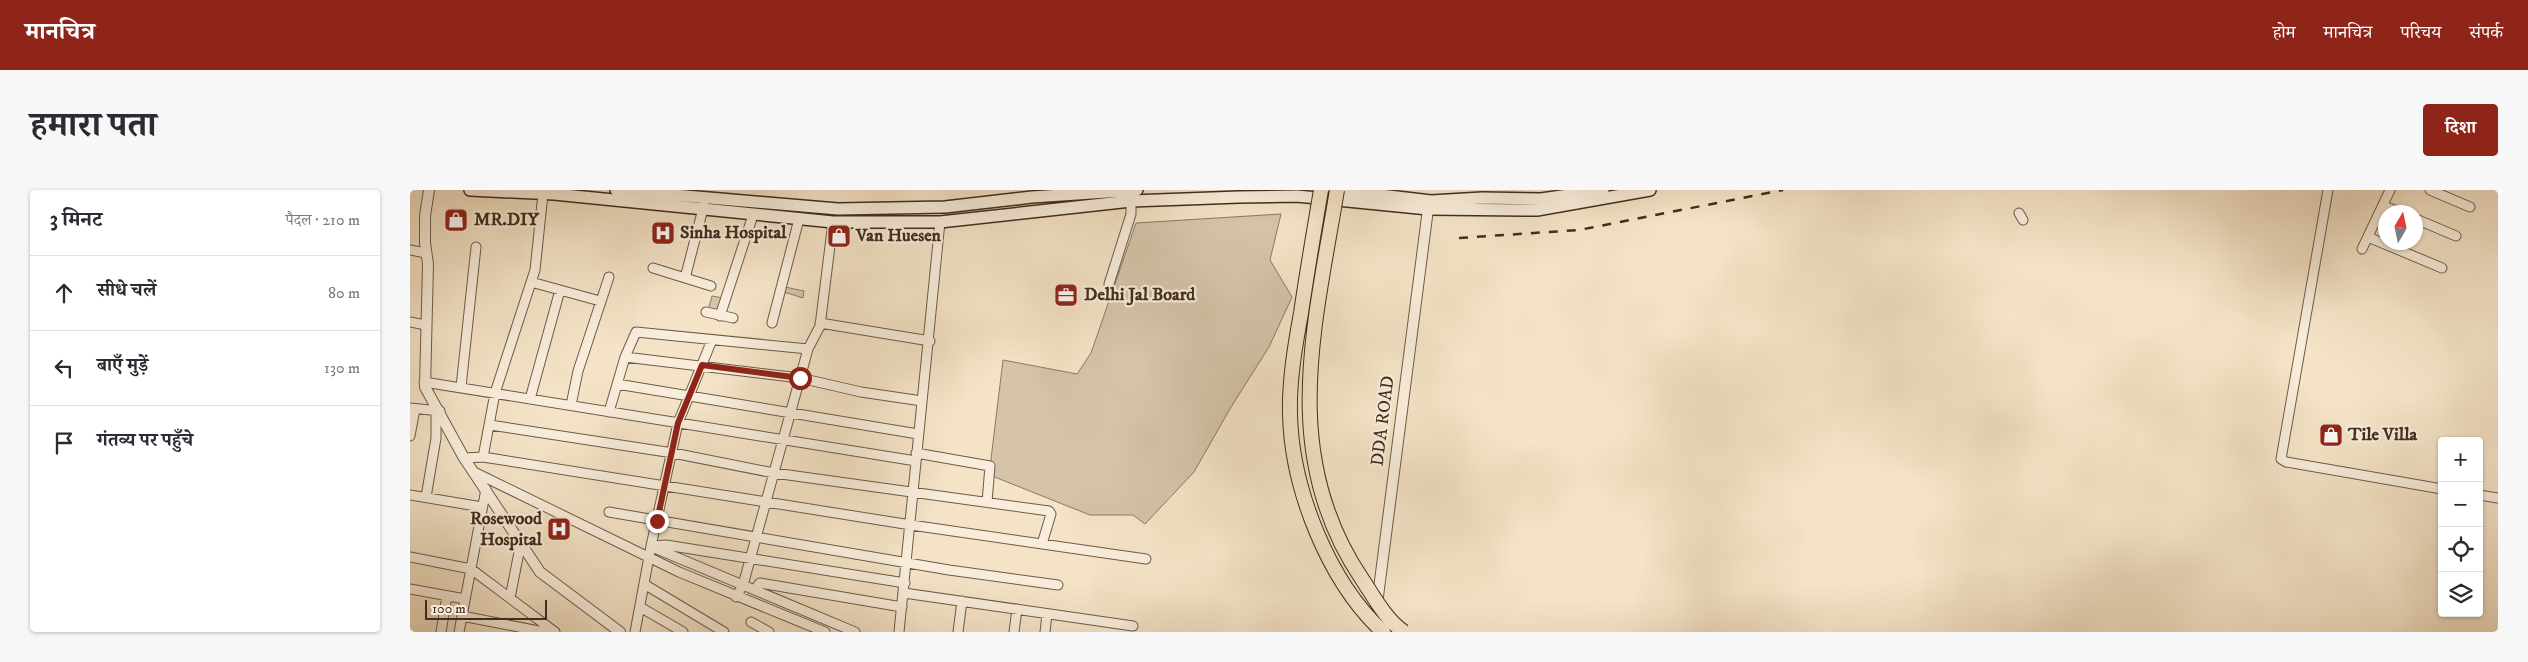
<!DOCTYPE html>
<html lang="hi">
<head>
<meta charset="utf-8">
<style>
	:root { --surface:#fff; --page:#f7f7f7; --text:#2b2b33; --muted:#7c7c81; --line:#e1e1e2; --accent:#8f2418 }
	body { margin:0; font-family:"IM FELL DW Pica","Noto Serif Devanagari",serif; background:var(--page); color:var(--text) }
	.controls { position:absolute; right:15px; bottom:15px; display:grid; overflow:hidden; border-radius:5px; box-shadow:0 1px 4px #0004 }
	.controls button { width:45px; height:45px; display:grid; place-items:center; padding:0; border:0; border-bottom:1px solid var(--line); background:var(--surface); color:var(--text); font:25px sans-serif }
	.compass { position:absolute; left:1968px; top:15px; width:45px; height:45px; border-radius:50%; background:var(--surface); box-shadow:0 1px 4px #0004; rotate:9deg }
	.scale { position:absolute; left:15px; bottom:12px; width:122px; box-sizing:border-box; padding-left:5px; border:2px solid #402e1e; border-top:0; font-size:14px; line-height:18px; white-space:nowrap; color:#402e1e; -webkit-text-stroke:4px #f8eddb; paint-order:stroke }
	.stop { position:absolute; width:15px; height:15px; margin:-11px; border:4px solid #8f2418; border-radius:50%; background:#fff }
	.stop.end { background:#8f2418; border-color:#fff; box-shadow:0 1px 5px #0008 }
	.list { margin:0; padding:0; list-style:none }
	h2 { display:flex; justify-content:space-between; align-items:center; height:65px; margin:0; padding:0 20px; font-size:21px }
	h2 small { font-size:16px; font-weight:400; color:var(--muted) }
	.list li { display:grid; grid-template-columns:32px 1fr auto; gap:15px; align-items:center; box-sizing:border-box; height:75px; padding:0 20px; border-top:1px solid var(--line) }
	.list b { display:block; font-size:19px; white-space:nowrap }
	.list em { font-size:16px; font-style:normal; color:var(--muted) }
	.icon { flex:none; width:28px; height:28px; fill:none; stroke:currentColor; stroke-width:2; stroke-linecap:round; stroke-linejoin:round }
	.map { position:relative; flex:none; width:2088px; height:442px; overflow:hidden; border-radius:5px }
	header { display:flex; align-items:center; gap:30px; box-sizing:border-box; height:70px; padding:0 25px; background:var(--accent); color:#fff }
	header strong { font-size:24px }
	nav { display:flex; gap:28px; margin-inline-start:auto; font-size:18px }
	.intro { display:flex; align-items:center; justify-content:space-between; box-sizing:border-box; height:120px; padding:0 30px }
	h1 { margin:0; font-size:35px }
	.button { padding:12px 22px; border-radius:5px; background:var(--accent); color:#fff; font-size:18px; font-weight:700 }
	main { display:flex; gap:30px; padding:0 30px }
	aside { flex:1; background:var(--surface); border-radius:5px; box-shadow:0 1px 4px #0004 }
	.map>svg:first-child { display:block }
	.green { fill:#d5c4aa; stroke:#8a7964 }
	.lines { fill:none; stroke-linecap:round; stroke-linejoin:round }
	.minor-casing { stroke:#6d5b48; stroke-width:11 }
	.tertiary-casing { stroke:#6d5b48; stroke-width:12 }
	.secondary-casing { stroke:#402e1e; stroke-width:14 }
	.minor { stroke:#f8eddb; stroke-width:9 }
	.tertiary { stroke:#f8eddb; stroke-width:10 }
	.secondary { stroke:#f8eddb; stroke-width:11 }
	.rail { stroke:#402e1e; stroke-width:2.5; stroke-dasharray:9 9; stroke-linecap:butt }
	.trunk-bridge-casing { stroke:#402e1e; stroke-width:16; stroke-linecap:butt }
	.trunk-bridge { stroke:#f4e3c7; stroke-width:14 }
	.route { stroke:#8f2418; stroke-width:6 }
	.labels { text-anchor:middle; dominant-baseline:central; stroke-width:4.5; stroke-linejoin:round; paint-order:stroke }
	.poi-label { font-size:18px; font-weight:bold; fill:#402e1e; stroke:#f8eddb; text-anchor:start }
	.street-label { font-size:18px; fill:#402e1e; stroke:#f8eddb }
</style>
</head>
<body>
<header>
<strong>मानचित्र</strong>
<nav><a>होम</a><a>मानचित्र</a><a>परिचय</a><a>संपर्क</a></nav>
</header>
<div class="intro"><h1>हमारा पता</h1><a class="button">दिशा</a></div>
<main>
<aside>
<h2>3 मिनट<small>पैदल · 210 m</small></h2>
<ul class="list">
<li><svg class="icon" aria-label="ahead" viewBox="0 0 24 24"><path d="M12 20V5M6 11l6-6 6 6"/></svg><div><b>सीधे चलें</b></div><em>80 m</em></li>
<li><svg class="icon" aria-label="left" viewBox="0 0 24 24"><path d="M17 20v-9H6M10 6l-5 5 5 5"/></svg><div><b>बाएँ मुड़ें</b></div><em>130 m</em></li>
<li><svg class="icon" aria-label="arrive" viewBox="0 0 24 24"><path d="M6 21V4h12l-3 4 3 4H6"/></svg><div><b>गंतव्य पर पहुँचे</b></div></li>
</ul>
</aside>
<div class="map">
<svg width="2088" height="442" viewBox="0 0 2088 442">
	<rect width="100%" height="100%" fill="#f4e3c7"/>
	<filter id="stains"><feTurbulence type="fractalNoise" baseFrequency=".004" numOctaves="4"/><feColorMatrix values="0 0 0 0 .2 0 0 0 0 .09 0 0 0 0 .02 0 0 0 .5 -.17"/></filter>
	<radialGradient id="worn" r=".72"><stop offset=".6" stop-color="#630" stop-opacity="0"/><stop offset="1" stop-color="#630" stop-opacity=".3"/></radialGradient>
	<path class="green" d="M871,24l-11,46 22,37 -23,50 -38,60 -37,65 -49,52 -12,-9h-43l-98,-39 -1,-17 12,-99 74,14 14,-21 45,-130z
		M375,97l19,4 -1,7 -19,-6z
		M302,106l11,2 -3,15 -12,-3z"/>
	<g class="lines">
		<g class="minor-casing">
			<path id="minor" d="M1918,0l-47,269 5,3 156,27
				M2020,0l40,17
				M1973,16l17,6
				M1609,23l4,7
				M2006,29l40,17
				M1958,47l74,31
				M1952,59l28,-59
				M0,60l16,3
				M243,78l58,18
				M275,88l19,-73
				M121,92l69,19
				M699,94l22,-70v-13
				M296,122l27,6
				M310,126l33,-101
				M0,132l16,3
				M362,133l27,-104
				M410,133l110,18
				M215,167l175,21 61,14 61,9
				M14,192l492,79
				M207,194l301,50
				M51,197l15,-140
				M120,209l30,-109
				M161,215l7,-34 31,-94
				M0,218l30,3
				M199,222l16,-55 11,-25 172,17
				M80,235l183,28 101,20 275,38 2,3 -9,30
				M0,246l5,-27
				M506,263l74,13 -3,36
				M73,267l12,-64 40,-123 8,-76
				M54,268l19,-1 428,68 235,34
				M64,282l205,100 146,60
				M0,305l72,12
				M2069,305l19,3
				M16,307l10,-59v-27
				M199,322l340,58 109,15
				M241,356l15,-1 239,38
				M242,357l203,85
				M0,367l61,12 84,63
				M234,394l80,48
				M0,399l55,10
				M347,401l1,-6 2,-2 142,24
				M494,403l229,33
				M326,407l7,-12 65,-236 12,-23 13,-104
				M100,408l11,-56
				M230,417l43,25
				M52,426l82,16
				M341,432l18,10
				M31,442l6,-36
				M49,442l27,-143
				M225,442l16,-86 27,-123 34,-83
				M489,442l41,-410
				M548,442l4,-31
				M604,442l3,-23
				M635,442l2,-18"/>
		</g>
		<g class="tertiary-casing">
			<path id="tertiary" d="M19,0l-4,26v27l3,21 -3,123 39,71 76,114 80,60
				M967,414l51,-395"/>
		</g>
		<g class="secondary-casing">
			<path id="secondary" d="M60,0l84,4 279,28h107l191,-21 108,-4 58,-1 131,13 109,1 113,-20
				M206,0l222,19 107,-2 87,-10 105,-7
				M928,0l93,11 51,-3 59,1 62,-9"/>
		</g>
		<use href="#minor" class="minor"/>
		<use href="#tertiary" class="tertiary"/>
		<use href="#secondary" class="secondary"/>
		<path class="rail" d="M1049,48l120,-8 204,-40"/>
		<g class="trunk-bridge-casing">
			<path id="trunk-bridge" d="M911,0c-7,41 -14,82 -20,123 -6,33 -12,68 -11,102 2,74 38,166 93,217
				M927,0c-22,135 -59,265 25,389 12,18 24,41 42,53"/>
		</g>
		<use href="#trunk-bridge" class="trunk-bridge"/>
	</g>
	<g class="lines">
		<path class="route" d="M247,331l21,-98 24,-58 98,13"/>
	</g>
	<defs>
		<g id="shop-square" transform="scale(1.25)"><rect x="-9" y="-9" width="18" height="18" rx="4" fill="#8f2418" stroke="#f8eddb"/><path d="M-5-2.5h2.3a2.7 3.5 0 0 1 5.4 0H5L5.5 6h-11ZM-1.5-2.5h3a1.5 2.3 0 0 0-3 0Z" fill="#fff"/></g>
		<g id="hospital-square" transform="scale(1.25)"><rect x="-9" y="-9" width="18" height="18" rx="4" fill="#8f2418" stroke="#f8eddb"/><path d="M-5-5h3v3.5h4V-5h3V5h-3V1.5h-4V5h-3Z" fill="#fff"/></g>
		<g id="office-square" transform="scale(1.25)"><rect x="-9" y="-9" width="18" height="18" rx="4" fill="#8f2418" stroke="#f8eddb"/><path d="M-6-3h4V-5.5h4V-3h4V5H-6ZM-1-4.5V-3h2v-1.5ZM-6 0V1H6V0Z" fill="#fff"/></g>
	</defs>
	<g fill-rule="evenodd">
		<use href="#shop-square" x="46" y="30"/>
		<use href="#hospital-square" x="253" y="43"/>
		<use href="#shop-square" x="429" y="46"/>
		<use href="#office-square" x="656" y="105"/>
		<use href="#shop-square" x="1921" y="245"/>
		<use href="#hospital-square" x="149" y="339"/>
	</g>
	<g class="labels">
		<g class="poi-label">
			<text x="64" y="30">MR.DIY</text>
			<text x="270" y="43">Sinha Hospital</text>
			<text x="446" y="46">Van Huesen</text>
			<text x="674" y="105">Delhi Jal Board</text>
			<text x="1938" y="245">Tile Villa</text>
			<text x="132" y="329" text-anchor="end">Rosewood<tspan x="132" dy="21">Hospital</tspan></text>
		</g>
		<g class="street-label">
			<text transform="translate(973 231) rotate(-83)">DDA ROAD</text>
		</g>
	</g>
	<rect width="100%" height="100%" filter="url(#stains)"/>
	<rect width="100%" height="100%" fill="url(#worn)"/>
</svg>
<div class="controls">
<button>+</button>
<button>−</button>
<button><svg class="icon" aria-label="locate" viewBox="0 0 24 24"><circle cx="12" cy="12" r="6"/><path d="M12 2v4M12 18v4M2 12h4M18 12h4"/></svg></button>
<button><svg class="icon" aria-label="layers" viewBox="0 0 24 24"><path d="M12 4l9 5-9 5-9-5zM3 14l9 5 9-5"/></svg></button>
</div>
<svg class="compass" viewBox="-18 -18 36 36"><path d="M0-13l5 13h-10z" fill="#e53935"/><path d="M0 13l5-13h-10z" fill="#7c7c81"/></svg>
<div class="scale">100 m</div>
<div class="stop" style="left:390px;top:188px"></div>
<div class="stop end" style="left:247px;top:331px"></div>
</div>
</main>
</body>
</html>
